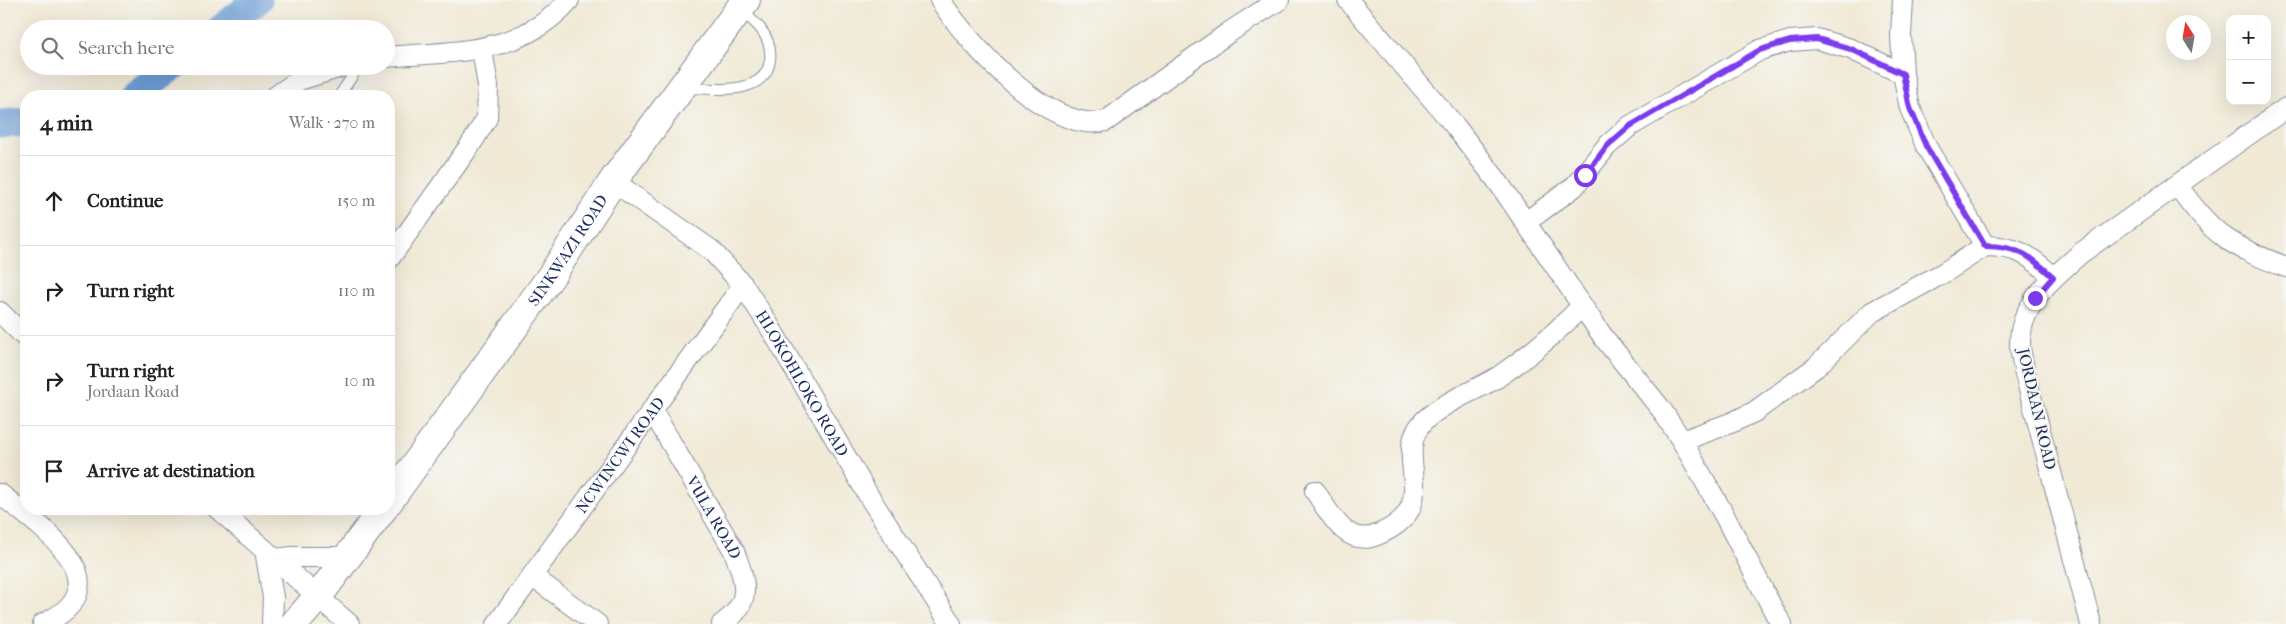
<!DOCTYPE html>
<html lang="en">
<head>
<meta charset="utf-8">
<style>
	:root { --surface:#fff; --page:#f6f6f6; --text:#222; --muted:#767676; --line:#e0e0e0 }
	body { margin:0; font-family:"IM FELL French Canon",serif; background:var(--page); color:var(--text) }
	.controls { position:absolute; right:15px; top:15px; display:grid; overflow:hidden; border-radius:10px; box-shadow:0 5px 20px #0002 }
	.controls button { width:45px; height:45px; display:grid; place-items:center; padding:0; border:0; border-bottom:1px solid var(--line); background:var(--surface); color:var(--text); font:25px sans-serif }
	.compass { position:absolute; left:2166px; top:15px; width:45px; height:45px; border-radius:50%; background:var(--surface); box-shadow:0 5px 20px #0002; rotate:349deg }
	.stop { position:absolute; width:15px; height:15px; margin:-11px; border:4px solid #7c3aed; border-radius:50%; background:#fff }
	.stop.end { background:#7c3aed; border-color:#fff; box-shadow:0 1px 5px #0008 }
	.list { margin:0; padding:0; list-style:none }
	h2 { display:flex; justify-content:space-between; align-items:center; height:65px; margin:0; padding:0 20px; font-size:21px }
	h2 small { font-size:16px; font-weight:400; color:var(--muted) }
	.list li { display:grid; grid-template-columns:32px 1fr auto; gap:15px; align-items:center; box-sizing:border-box; height:90px; padding:0 20px; border-top:1px solid var(--line) }
	.list b { display:block; font-size:19px; white-space:nowrap }
	.list p { margin:0; font-size:16px; white-space:nowrap; color:var(--muted) }
	.list em { font-size:16px; font-style:normal; color:var(--muted) }
	.icon { flex:none; width:28px; height:28px; fill:none; stroke:currentColor; stroke-width:2; stroke-linecap:round; stroke-linejoin:round }
	.map { position:relative; flex:none; width:2286px; height:624px; overflow:hidden }
	.search { position:absolute; background:var(--surface); box-shadow:0 5px 20px #0002; left:20px; top:20px; width:375px; height:55px; display:flex; align-items:center; gap:12px; box-sizing:border-box; padding:0 18px; border-radius:28px; color:var(--muted); font-size:19px }
	.panel { position:absolute; background:var(--surface); box-shadow:0 5px 20px #0002; left:20px; top:90px; width:375px; height:425px; border-radius:20px }
	.map>svg:first-child { display:block }
	.lines { fill:none; stroke-linecap:round; stroke-linejoin:round }
	.river { stroke:#6c9dd6; stroke-width:29 }
	.lane-casing { stroke:#868c9a; stroke-width:12 }
	.street-casing { stroke:#868c9a; stroke-width:22 }
	.secondary-casing { stroke:#868c9a; stroke-width:30 }
	.lane { stroke:#fff; stroke-width:10 }
	.street { stroke:#fff; stroke-width:20 }
	.secondary { stroke:#fff; stroke-width:28 }
	.route { stroke:#7c3aed; stroke-width:6 }
	.labels { text-anchor:middle; dominant-baseline:central; stroke-width:4; stroke-linejoin:round; paint-order:stroke }
	.street-label { font-size:16px; fill:#1b2f5e; stroke:#f6f6f2 }
</style>
</head>
<body>
<div class="map">
<svg width="2286" height="624" viewBox="0 0 2286 624">
	<rect width="100%" height="100%" fill="#f6f6f2"/>
	<filter id="ink" filterUnits="userSpaceOnUse"><feTurbulence type="fractalNoise" baseFrequency=".02" numOctaves="2"/><feDisplacementMap in="SourceGraphic" scale="10" xChannelSelector="R" yChannelSelector="G"/><feConvolveMatrix kernelMatrix="1 2 1 2 8 2 1 2 1" color-interpolation-filters="sRGB"/></filter>
	<filter id="wash" filterUnits="userSpaceOnUse"><feTurbulence type="fractalNoise" baseFrequency=".0096" numOctaves="4" result="noise"/><feDisplacementMap in="SourceGraphic" scale="20" xChannelSelector="R" yChannelSelector="G"/><feGaussianBlur stdDeviation="1.12" result="paint"/><feColorMatrix in="noise" values="0 0 0 0 0 0 0 0 0 0 0 0 0 0 0 0 0 1.4 0 .05"/><feComposite in="paint" operator="in"/></filter>
	<g filter="url(#wash)">
		<rect width="100%" height="100%" fill="#f0e9d5"/>
		<g class="lines">
			<path class="river" d="M221,29l37,-29
				M134,96l39,-30
				M0,124l26,-2"/>
		</g>
	</g>
	<g filter="url(#ink)">
		<g class="lines">
			<g class="lane-casing">
				<path id="lane" d="M686,88c20,0 44,4 63,-3 25,-8 27,-37 11,-57 -6,-7 -13,-12 -20,-18
					M339,96l20,-30"/>
			</g>
			<g class="street-casing">
				<g id="street">
					<path d="M940,0c28,43 109,135 166,121l122,-88 51,-33"/>
					<path d="M1348,0l107,126 43,56 106,156 57,71 21,32 41,72 53,102 6,9"/>
					<path d="M1903,0l-2,35 2,39 7,34 16,38 59,100c32,0 46,10 68,31"/>
					<path d="M386,57c67,-6 135,-1 183,-57"/>
					<path d="M276,96l23,-16 46,-14"/>
					<path id="s1" d="M613,181l98,69 32,35 27,42 100,171 81,126"/>
					<path d="M2178,186c34,49 52,60 108,81"/>
					<path d="M1526,222l48,-35 33,-41 23,-20 130,-76 30,-9 27,-2 34,10 52,25"/>
					<path d="M389,259l82,-115 16,-26 1,-32 -6,-37"/>
					<path d="M0,312l26,26"/>
					<path id="s2" d="M652,410l82,141c11,30 20,51 -12,73"/>
					<path d="M1682,441l51,-19 21,-10 62,-45 56,-55 73,-40 40,-26"/>
					<path d="M1315,491c14,21 31,57 62,44 70,-29 13,-77 46,-113 18,-19 52,-31 75,-45 31,-21 58,-44 84,-71"/>
					<path d="M0,494c40,32 128,90 43,130"/>
					<path d="M218,509l131,115"/>
					<path d="M265,550l8,47 -1,27"/>
					<path d="M275,559l17,-2h57"/>
					<path d="M532,576l65,48"/>
					<path id="s3" d="M497,624l246,-339"/>
					<path d="M2091,624l-67,-254c-1,-9 -4,-18 -4,-27 0,-40 34,-66 61,-90l205,-145"/>
				</g>
			</g>
			<g class="secondary-casing">
				<g id="secondary">
					<path id="s4" d="M389,501l162,-225 62,-95 133,-181"/>
					<path d="M294,624l23,-26 66,-89"/>
				</g>
			</g>
			<use href="#lane" class="lane"/>
			<use href="#street" class="street"/>
			<use href="#secondary" class="secondary"/>
		</g>
	</g>
	<g class="lines" filter="url(#ink)">
		<path class="route" d="M1585,175l22,-29 23,-20 130,-76 30,-9 27,-2 34,10 52,25 7,34 16,38 59,100c32,0 46,10 68,31l-18,21"/>
	</g>
	<g class="labels">
		<g class="street-label">
			<text stroke="none"><textPath href="#s4" startOffset="308">SINKWAZI ROAD</textPath></text>
			<text stroke="none"><textPath href="#s1" startOffset="282">HLOKOHLOKO ROAD</textPath></text>
			<text transform="translate(2037 409) rotate(77)">JORDAAN ROAD</text>
			<text stroke="none"><textPath href="#s3" startOffset="209">NCWINCWI ROAD</textPath></text>
			<text stroke="none"><textPath href="#s2" startOffset="124">VULA ROAD</textPath></text>
		</g>
	</g>
</svg>
<div class="controls">
<button>+</button>
<button>−</button>
</div>
<svg class="compass" viewBox="-18 -18 36 36"><path d="M0-13l5 13h-10z" fill="#e53935"/><path d="M0 13l5-13h-10z" fill="#767676"/></svg>
<div class="stop" style="left:1585px;top:175px"></div>
<div class="stop end" style="left:2035px;top:298px"></div>
<div class="search"><svg class="icon" aria-label="search" viewBox="0 0 24 24"><circle cx="10" cy="10" r="6"/><path d="M15 15l6 6"/></svg>Search here</div>
<section class="panel">
<h2>4 min<small>Walk · 270 m</small></h2>
<ul class="list">
<li><svg class="icon" aria-label="ahead" viewBox="0 0 24 24"><path d="M12 20V5M6 11l6-6 6 6"/></svg><div><b>Continue</b></div><em>150 m</em></li>
<li><svg class="icon" aria-label="right" viewBox="0 0 24 24"><path d="M7 20v-9h11M14 6l5 5-5 5"/></svg><div><b>Turn right</b></div><em>110 m</em></li>
<li><svg class="icon" aria-label="right" viewBox="0 0 24 24"><path d="M7 20v-9h11M14 6l5 5-5 5"/></svg><div><b>Turn right</b><p>Jordaan Road</p></div><em>10 m</em></li>
<li><svg class="icon" aria-label="arrive" viewBox="0 0 24 24"><path d="M6 21V4h12l-3 4 3 4H6"/></svg><div><b>Arrive at destination</b></div></li>
</ul>
</section>
</div>
</body>
</html>
